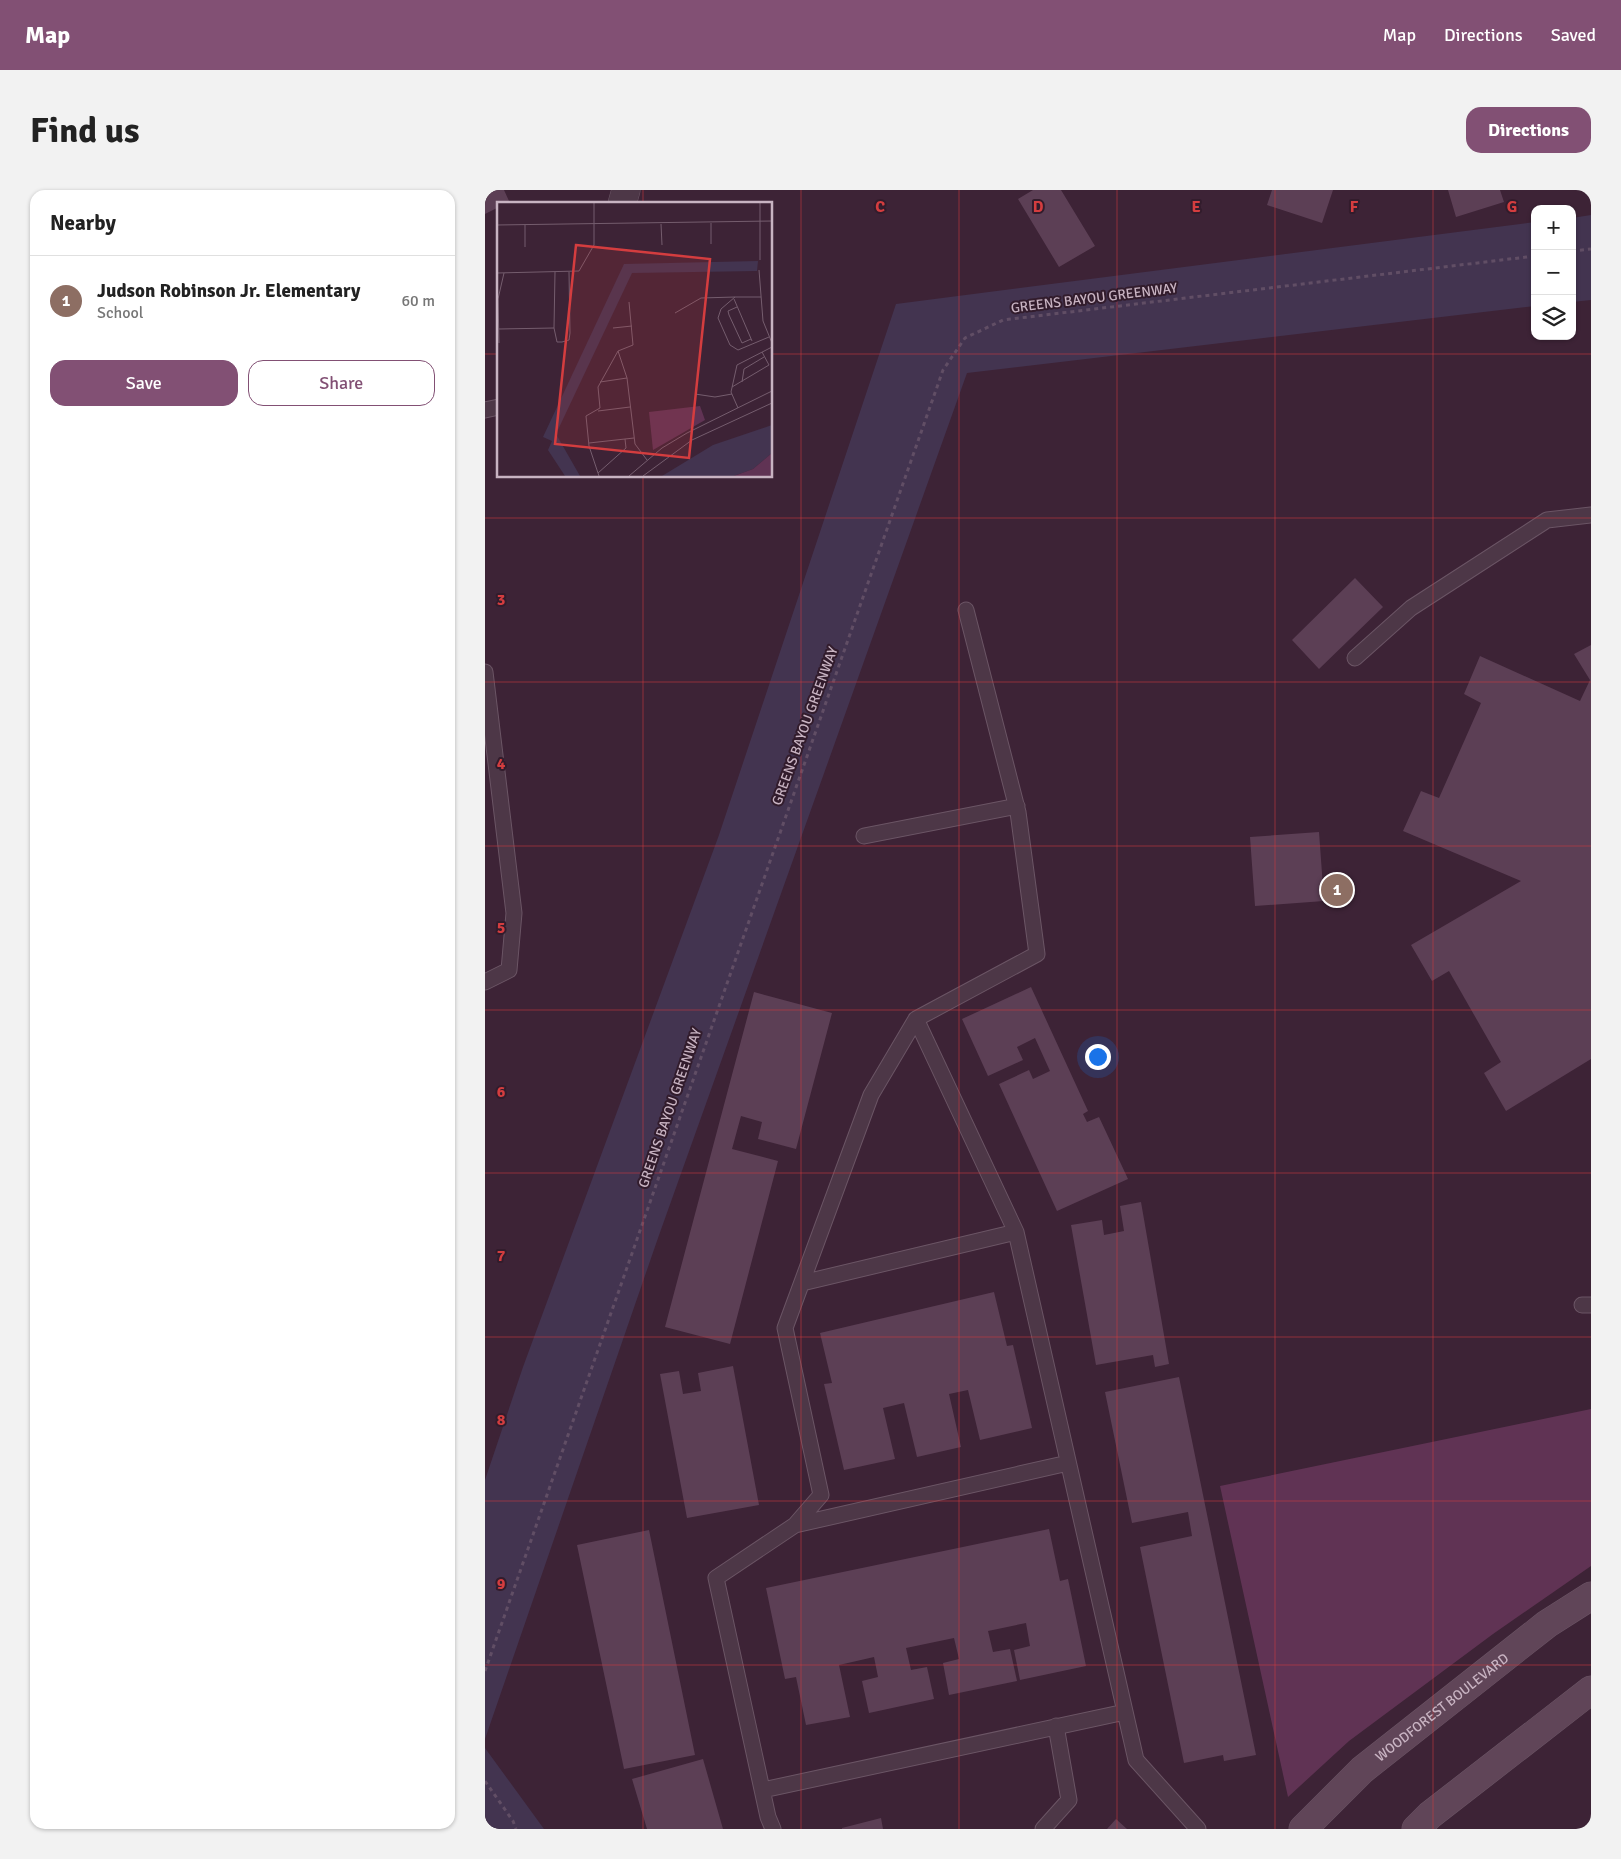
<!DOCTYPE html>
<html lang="en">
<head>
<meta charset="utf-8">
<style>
	:root { --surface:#fff; --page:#f2f2f2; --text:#222; --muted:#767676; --line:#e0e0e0; --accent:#825074 }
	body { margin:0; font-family:Signika,sans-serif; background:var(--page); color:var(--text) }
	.controls { position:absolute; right:15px; top:15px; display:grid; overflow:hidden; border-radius:10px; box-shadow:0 1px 4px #0004 }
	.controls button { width:45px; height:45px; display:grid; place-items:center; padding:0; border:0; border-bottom:1px solid var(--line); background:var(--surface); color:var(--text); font:25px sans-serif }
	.you { position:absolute; left:612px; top:866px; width:18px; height:18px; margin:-12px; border:4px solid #fff; border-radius:50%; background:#1a73e8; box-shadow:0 0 0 8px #1a73e833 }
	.badge { display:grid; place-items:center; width:32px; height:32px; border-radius:50%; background:var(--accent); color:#fff; font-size:16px; font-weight:700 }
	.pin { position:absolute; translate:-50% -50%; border:2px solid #fff; box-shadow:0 1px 5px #0006 }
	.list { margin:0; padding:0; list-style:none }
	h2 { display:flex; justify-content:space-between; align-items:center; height:65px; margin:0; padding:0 20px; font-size:21px }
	h2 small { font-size:16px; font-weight:400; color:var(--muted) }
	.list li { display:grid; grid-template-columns:32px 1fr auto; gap:15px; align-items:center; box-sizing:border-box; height:90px; padding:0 20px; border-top:1px solid var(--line) }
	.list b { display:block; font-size:19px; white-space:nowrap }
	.list p { margin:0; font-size:16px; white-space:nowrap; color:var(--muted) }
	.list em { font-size:16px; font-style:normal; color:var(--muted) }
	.actions { display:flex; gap:10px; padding:15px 20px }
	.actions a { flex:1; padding:11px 0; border:1px solid var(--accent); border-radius:15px; text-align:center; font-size:18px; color:var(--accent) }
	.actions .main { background:var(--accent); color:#fff }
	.icon { flex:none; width:28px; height:28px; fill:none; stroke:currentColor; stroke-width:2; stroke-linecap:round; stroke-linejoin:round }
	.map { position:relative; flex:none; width:1106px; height:1639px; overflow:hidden; border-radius:15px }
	header { display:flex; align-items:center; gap:30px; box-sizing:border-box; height:70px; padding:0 25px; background:var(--accent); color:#fff }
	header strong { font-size:24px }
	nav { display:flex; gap:28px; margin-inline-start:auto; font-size:18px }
	.intro { display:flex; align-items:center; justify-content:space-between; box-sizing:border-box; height:120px; padding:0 30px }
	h1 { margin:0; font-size:35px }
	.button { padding:12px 22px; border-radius:15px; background:var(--accent); color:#fff; font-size:18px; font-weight:700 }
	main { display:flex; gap:30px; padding:0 30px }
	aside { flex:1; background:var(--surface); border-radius:15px; box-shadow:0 1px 4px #0004 }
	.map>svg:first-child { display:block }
	.green { fill:#433450 }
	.water { fill:#603354 }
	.building { fill:#5c3f55 }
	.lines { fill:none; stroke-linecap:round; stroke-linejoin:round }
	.service-casing { stroke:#6b5565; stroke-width:17 }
	.minor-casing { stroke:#6b5565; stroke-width:29 }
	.secondary-casing { stroke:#6b5565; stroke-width:29 }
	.path { stroke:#614e65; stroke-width:3; stroke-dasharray:4 4; stroke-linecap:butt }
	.service { stroke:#4d3747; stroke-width:15 }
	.minor { stroke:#4d3747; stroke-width:28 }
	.secondary { stroke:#604558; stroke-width:28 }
	.grid { fill:none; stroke:#d43d3f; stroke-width:1; stroke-opacity:0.55 }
	.labels { text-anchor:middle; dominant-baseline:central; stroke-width:4; stroke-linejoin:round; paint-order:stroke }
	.street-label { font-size:14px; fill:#c8b3c2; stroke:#321c2c }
	.inset-road { fill:none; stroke:#755d6e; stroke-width:1 }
	.view { fill:#d43d3f; fill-opacity:0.15; stroke:#d43d3f; stroke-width:2.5 }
	.inset-edge { fill:none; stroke:#c8b3c2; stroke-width:2.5 }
	.grid-label { font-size:16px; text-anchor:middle; font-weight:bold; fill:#d43d3f; stroke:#321c2c; stroke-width:4; stroke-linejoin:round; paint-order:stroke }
</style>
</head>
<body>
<header>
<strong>Map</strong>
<nav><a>Map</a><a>Directions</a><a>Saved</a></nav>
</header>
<div class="intro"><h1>Find us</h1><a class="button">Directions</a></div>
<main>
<aside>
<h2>Nearby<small></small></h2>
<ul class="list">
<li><span class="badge" style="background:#8d6e63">1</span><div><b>Judson Robinson Jr. Elementary</b><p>School</p></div><em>60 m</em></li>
</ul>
<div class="actions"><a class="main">Save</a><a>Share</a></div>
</aside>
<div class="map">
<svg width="1106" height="1639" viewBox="0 0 1106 1639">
	<rect width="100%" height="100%" fill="#3d2336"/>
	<path class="green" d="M1106,25v85l-19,2v-84z
		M1050,32v84l-568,67 -309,865 -173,501v-259l38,-113 196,-532 177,-531z
		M0,1558l59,81h-59z"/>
	<path class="water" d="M1106,1219v157l-98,68 -144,107 -61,56 -68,-311z"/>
	<path class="building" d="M0,0h19l5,11 -4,3h-6v3l-14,7z
		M548,0h28l34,56 -36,21 -41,-68z
		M787,0h61l-11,33 -55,-18z
		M963,0h52l4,12 -48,15z
		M870,388l28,29 -64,62 -27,-29z
		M1106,455v414l-85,52 -22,-38 17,-11 -52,-91 -17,10 -21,-36 110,-64 -118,-50 18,-40 18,7 42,-95 -17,-9 16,-38 100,45 10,-21 -16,-26z
		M834,642l5,69 -69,5 -5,-69z
		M546,797l57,124 -5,3 4,8 12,-5 29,62 -71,32 -58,-127 30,-14 4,9 17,-8 -15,-33 -18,9 6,13 -35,16 -26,-57z
		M269,802l78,21 -36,136 -38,-10 4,-17 -21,-6 -9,33 46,12 -48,183 -65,-17z
		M656,1012l28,162 -14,3 -2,-12 -57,10 -25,-140 31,-5 2,15 20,-4 -4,-25z
		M509,1102l13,54 6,-1 19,83 -52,12 -12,-50 -19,4 12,53 -44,10 -13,-54 -21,5 12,51 -51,11 -20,-86 8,-1 -12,-50z
		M248,1176l26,139 -72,13 -27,-144 19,-3 4,23 18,-3 -3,-18z
		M694,1187l77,378 -32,6 -1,-6 -39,8 -44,-216 52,-11 -4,-24 -56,11 -27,-131z
		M564,1339l11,52 8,-2 18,87 -66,14 -6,-30 16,-4 -4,-23 -38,8 5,21 17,-3 7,32 -68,14 -6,-32 16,-4 -5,-21 -48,10 5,22 16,-3 7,32 -65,14 -7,-32 16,-4 -4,-20 -35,8 11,52 -44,8 -10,-48 -11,2 -19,-91z
		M164,1340l46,225 -71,14 -47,-224z
		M218,1569l20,70h-76l-15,-50z
		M396,1628l2,11h-41v-1z
		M631,1629l11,10h-20z"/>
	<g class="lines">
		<g class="service-casing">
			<path id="service" d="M0,220l14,-3
				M481,420l52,202 19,142 -121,65 100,213 120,528 62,69
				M870,468l56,-50 136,-88 44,-5
				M0,482l29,241 -5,57 -24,12
				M379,646l153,-30
				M317,1093l214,-51
				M1097,1115h9
				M310,1335l273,-62
				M278,1600l362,-78
				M288,1639l-5,-12 -52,-239 79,-53 26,-30 -36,-167 86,-233 45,-76
				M558,1639l26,-29 -13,-74"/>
		</g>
		<g class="minor-casing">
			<path id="minor" d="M137,14l4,-14"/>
		</g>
		<g class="secondary-casing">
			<g id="secondary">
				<path id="s1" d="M818,1639l59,-59 185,-146 44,-28"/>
				<path d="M931,1639l14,-14 161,-125"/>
			</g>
		</g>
		<path class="path" d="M1087,61l19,-2
			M0,1481l458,-1301 22,-32 38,-18 532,-64
			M0,1591l28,40 3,8"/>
		<use href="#service" class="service"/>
		<use href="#minor" class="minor"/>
		<use href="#secondary" class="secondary"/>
	</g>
	<path class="grid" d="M158,0v14M316,0v1639M474,0v1639M632,0v1639M790,0v1639M948,0v1639M0,164h14M286,164h820M158,286v1353M0,328h1106M0,492h1106M0,656h1106M0,820h1106M0,983h1106M0,1147h1106M0,1311h1106M0,1475h1106"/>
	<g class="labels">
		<g class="street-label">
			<text transform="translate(609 108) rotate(-7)">GREENS BAYOU GREENWAY</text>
			<text transform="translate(320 536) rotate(-70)">GREENS BAYOU GREENWAY</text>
			<text transform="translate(185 918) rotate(-71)">GREENS BAYOU GREENWAY</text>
			<text stroke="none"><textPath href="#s1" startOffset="185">WOODFOREST BOULEVARD</textPath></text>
		</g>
	</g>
	<g transform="translate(12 12)">
		<rect width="275" height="275" fill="#3d2336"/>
		<path d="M261,59l-1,10 -125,2 -76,161 24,42h-15l-17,-26 4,-9 -9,-4 81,-173zM275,223v28l-19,16 -19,7h-72l51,-31z" fill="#433450"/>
		<path d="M203,204l5,14 -52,30 -4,-38zM275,251v23h-38l19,-7z" fill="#603354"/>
		<path class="inset-road" d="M214,21v21M164,22l1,21M0,23l275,-4M28,23v22M263,58v-57M262,68l4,51 9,22M58,70l-1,56 3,14h5l7,-2 1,-7 -1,-61M0,71l82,-2 15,-26v-42M264,95h-26l-14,12 -3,9 12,27 8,5 31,-13M237,97l18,42M132,100l4,43 -15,6 9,27 8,66 12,16M240,105l-9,4 1,4 13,28 9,-4M178,111l26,-15 34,-1M116,126l19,-2M2,127l55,-1M2,141l-1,-44 6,-26M103,180l27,-4M245,180l2,-13 20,-12M235,185l37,-22 -7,-13M198,192l20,3 17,-3M241,206l-7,-16 6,-27 35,-18M101,209l32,-4M92,241l45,-5M101,271l28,-25 -1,-9M102,274l-10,-30 -3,-30 14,-8 -2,-21 20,-36M132,274l33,-28 25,-15 85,-42M146,274l49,-36 80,-37"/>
		<path class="view" d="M79,43l134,14 -21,199 -134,-14z"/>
		<rect width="275" height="275" class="inset-edge"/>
	</g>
	<g class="grid-label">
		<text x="395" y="22">C</text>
		<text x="553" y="22">D</text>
		<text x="711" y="22">E</text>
		<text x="869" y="22">F</text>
		<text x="1027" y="22">G</text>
		<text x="16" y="415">3</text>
		<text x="16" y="579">4</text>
		<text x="16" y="743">5</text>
		<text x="16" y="907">6</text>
		<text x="16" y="1071">7</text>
		<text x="16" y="1235">8</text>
		<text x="16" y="1399">9</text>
	</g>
</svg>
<div class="controls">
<button>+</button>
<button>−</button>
<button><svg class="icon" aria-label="layers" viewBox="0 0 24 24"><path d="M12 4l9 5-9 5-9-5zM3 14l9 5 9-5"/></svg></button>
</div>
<div class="you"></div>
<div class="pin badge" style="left:852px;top:700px;background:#8d6e63">1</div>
</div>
</main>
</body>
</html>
